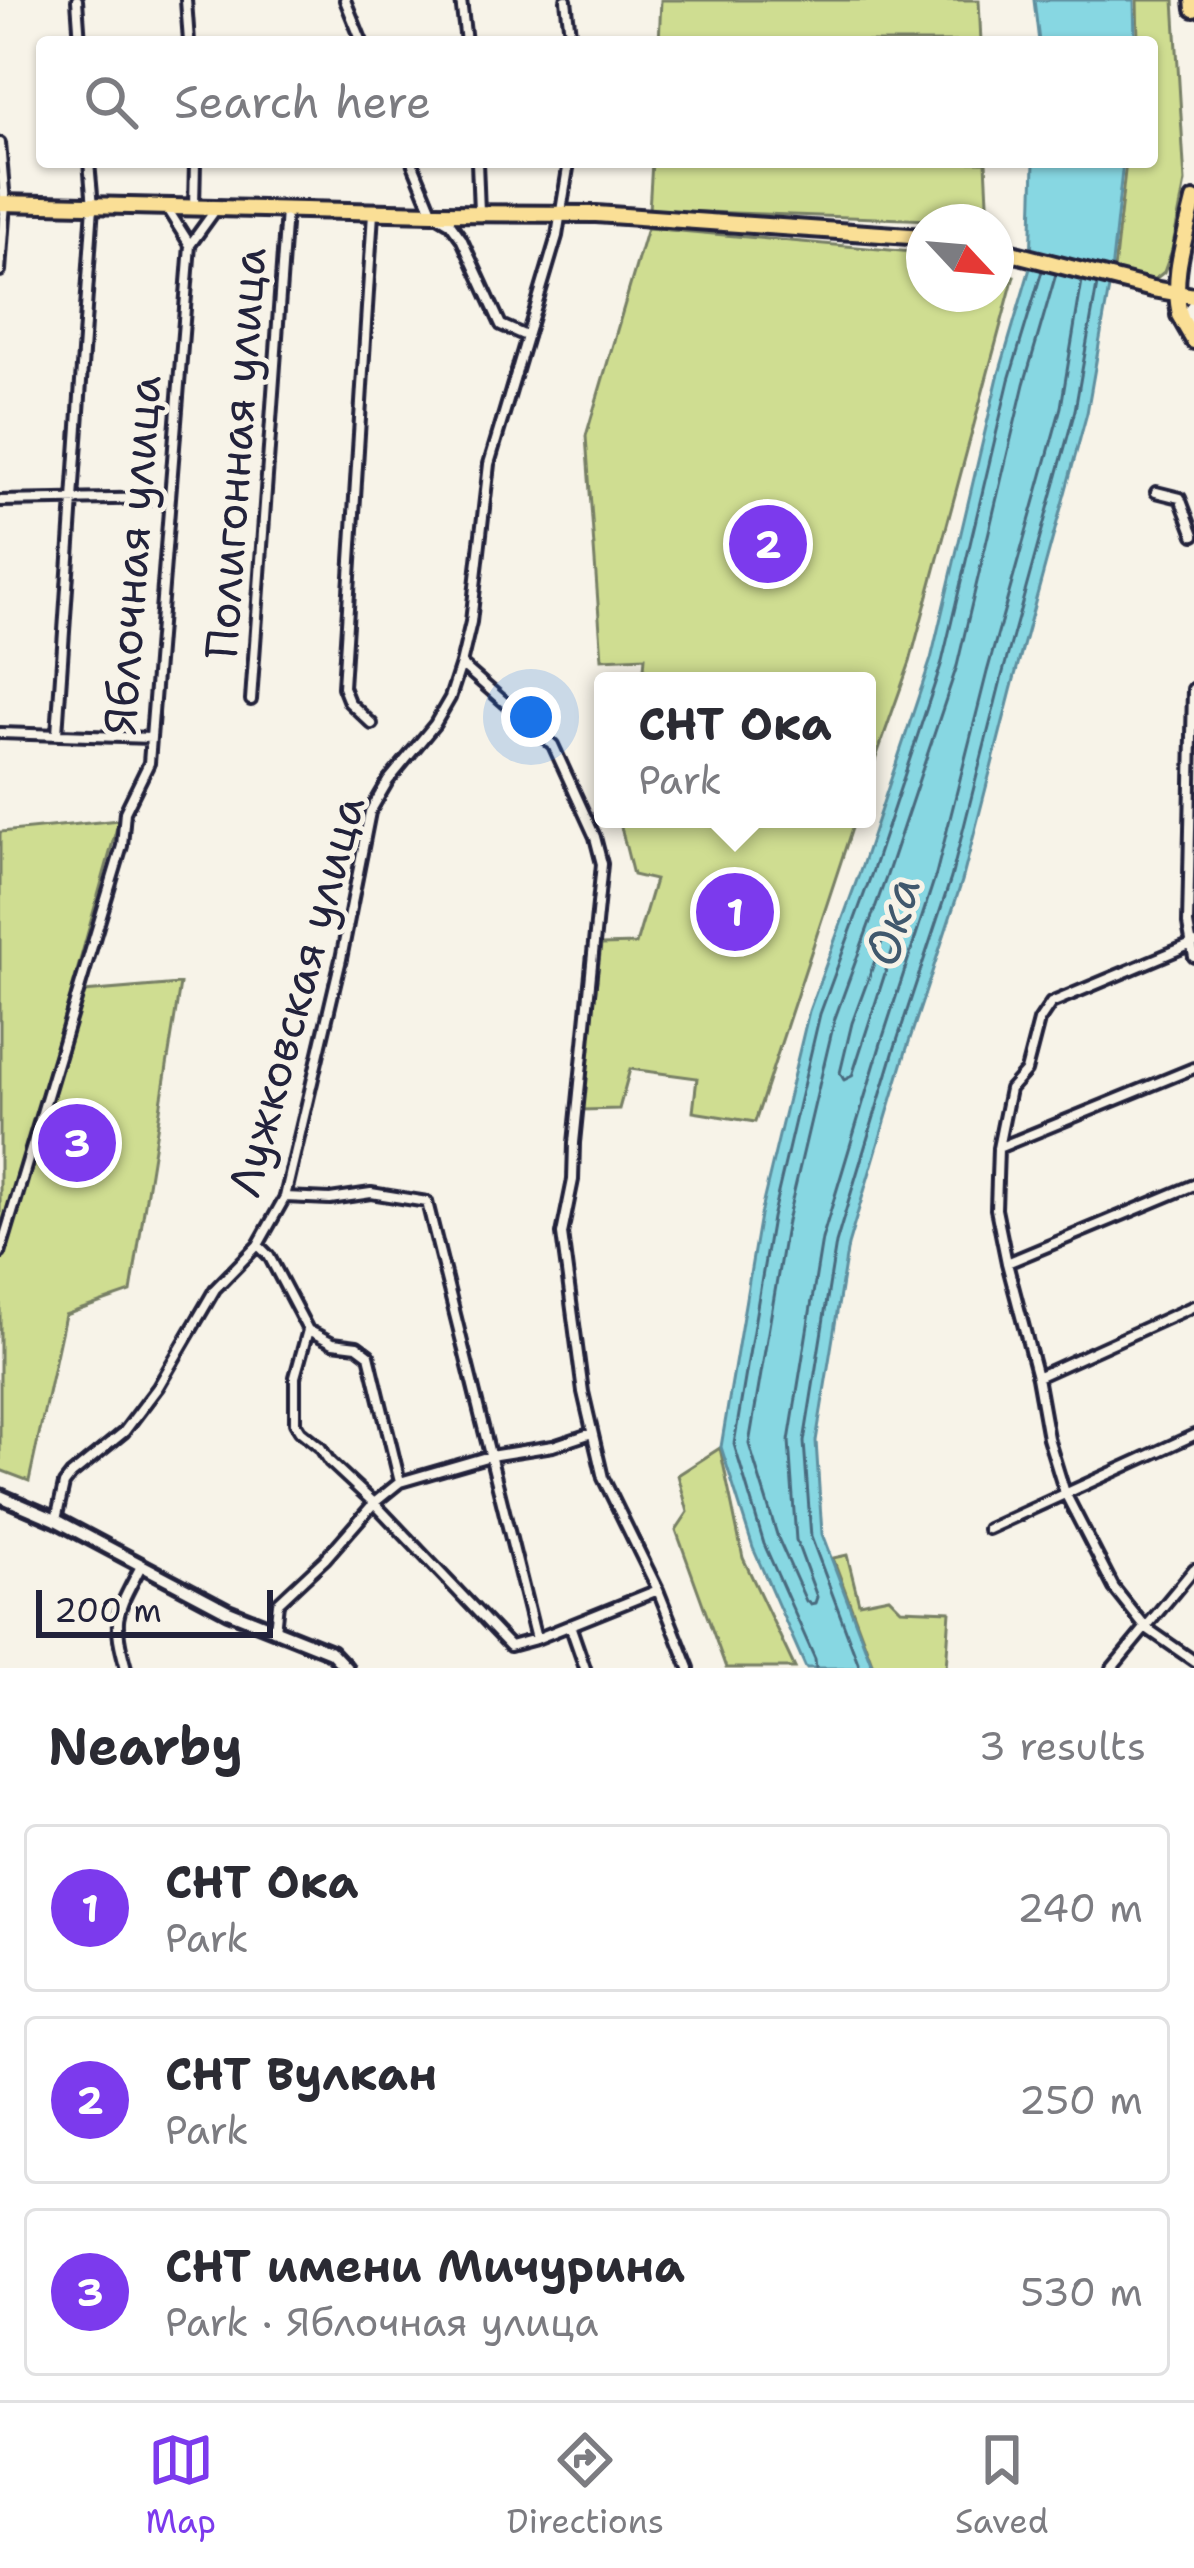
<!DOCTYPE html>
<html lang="en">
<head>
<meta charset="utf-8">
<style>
	:root { --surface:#fff; --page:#f7f7f7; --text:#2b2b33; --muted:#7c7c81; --line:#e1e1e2; --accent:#7c3aed }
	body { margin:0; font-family:"Shantell Sans",sans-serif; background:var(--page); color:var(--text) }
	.compass { position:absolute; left:906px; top:204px; width:108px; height:108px; border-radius:50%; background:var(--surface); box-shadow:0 3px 9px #0004; rotate:116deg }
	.scale { position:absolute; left:36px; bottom:30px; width:237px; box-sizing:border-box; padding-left:12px; border:6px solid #22223b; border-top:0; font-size:33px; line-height:42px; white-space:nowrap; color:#22223b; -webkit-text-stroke:9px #f7f3e8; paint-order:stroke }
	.you { position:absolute; left:531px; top:717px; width:42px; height:42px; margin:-30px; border:9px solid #fff; border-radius:50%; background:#1a73e8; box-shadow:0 0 0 18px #1a73e833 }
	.badge { display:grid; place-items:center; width:78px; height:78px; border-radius:50%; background:var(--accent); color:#fff; font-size:39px; font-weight:700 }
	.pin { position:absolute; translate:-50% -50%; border:6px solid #fff; box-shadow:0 3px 12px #0006 }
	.popup { position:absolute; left:594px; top:672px; width:282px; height:156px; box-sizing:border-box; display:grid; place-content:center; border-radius:12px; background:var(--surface); filter:drop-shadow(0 3px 9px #0005); font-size:39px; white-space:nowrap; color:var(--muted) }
	.popup b { font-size:45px; color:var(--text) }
	.popup::after { content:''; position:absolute; left:50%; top:100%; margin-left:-24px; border:24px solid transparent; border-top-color:var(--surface) }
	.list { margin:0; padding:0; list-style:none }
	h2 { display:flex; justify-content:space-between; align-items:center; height:156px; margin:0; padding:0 48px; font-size:51px }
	h2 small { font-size:39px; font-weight:400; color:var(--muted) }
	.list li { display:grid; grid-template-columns:78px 1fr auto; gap:36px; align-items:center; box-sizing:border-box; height:168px; margin:0 24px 24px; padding:0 24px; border:3px solid var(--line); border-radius:12px }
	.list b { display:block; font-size:45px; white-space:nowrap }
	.list p { margin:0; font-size:39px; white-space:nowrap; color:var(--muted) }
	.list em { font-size:39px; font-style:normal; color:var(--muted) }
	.icon { flex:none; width:66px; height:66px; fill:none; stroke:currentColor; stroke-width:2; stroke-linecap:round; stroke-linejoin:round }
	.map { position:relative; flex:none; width:1194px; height:1668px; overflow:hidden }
	.search { position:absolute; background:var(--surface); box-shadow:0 3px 9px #0004; left:36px; right:36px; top:36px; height:132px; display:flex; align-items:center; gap:30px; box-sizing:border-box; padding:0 42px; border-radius:12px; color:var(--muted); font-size:45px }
	.sheet { height:732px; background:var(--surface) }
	nav { display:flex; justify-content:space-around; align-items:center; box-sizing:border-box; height:168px; border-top:3px solid var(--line); background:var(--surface); font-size:33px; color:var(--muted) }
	nav a { display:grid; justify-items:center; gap:6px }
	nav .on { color:var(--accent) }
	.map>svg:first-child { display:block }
	.green { fill:#cfdd91; stroke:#788066; stroke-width:3 }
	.water { fill:#87d7e2; stroke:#5f8f9f; stroke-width:3 }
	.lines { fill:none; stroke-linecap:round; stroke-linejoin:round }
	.shore { stroke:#4a6a7e; stroke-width:3 }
	.minor-casing { stroke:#22223b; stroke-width:16 }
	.tertiary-casing { stroke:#22223b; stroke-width:20 }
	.secondary-casing { stroke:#22223b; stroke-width:21 }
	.trunk-casing { stroke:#22223b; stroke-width:22 }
	.minor { stroke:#f7f3e8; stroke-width:8 }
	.tertiary { stroke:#f7f3e8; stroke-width:10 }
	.secondary { stroke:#f7f3e8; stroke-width:12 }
	.trunk { stroke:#fadf96; stroke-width:14 }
	.labels { text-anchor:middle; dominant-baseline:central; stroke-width:10; stroke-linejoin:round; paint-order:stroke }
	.street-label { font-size:45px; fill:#22223b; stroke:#f7f3e8 }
	.water-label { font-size:48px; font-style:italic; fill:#40586d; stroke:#f7f3e8 }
</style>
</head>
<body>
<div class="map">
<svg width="1194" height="1668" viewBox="0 0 1194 1668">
	<rect width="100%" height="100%" fill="#f7f3e8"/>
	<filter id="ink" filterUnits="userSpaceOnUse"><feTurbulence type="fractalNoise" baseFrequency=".00833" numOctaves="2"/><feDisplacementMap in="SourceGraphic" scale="24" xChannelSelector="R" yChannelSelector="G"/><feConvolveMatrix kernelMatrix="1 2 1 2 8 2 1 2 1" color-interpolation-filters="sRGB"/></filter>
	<g filter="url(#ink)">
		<path class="green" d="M661,0h318l2,42h-322z
			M1137,0h37l11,182 -13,68 -8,22 -10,8 -40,-10 12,-108h26v-120h-14z
			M652,162h334l3,60 -340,-12z
			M647,228l277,25v41h72v-24l18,6 -104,386 -43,121v-102h-224l2,-24 -43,2 -16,-223z
			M619,819h236l-100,303 -62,-10 4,-34 -67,-9 -11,40 -37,1 19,-165 35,-1 19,-64 -22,-5z
			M119,820l-48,173 109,-9 -49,308 -66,23 -36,166 -29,-11v-638z
			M720,1448l23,110 52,110h-69l-50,-138 12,-18 -10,-37z
			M847,1555l12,48 30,-6 12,12 49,2 -4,57h-72l-41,-110z"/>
		<path class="water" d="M1034,0h100l1,42h-96z
			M1034,162h89l-13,120 -23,131 -73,266 -52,202 -56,170 -58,194 -32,196 6,93 51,134h-67l-53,-120 -32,-101 39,-232 49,-204 53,-145 69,-207 67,-282 33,-112z"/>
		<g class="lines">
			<path class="shore" d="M1056,274l-32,110 -67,282 -70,209 -52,143 -48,203 -38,223 29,94 28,63 4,3 5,-1 2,-6 -21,-57 -7,-99 33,-202 59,-196 55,-169 51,-202 74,-265 21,-126
				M894,925l4,8 -46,143 -8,4 -4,-7 12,-50 35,-95z
				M816,1668l-1,-9 -51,-115 -30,-100 38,-226 48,-204 53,-144 69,-208 67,-282 33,-109
				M860,1668l-49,-131 -7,-95 32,-199 59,-196 56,-169 51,-202 73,-266 22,-125"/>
			<g class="minor-casing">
				<path id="minor" d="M77,0l3,42
					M186,0l3,42
					M345,0l17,42
					M461,0l5,42
					M566,0l5,42
					M0,143l5,60 -5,68
					M412,162l21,51 17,10 11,15 40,87 25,11
					M477,162l2,50
					M194,206l1,-44
					M166,207l24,38
					M1156,492l24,6 14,37
					M0,501l168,-3
					M461,664l92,81 42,92 7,27 -28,279 -1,37 -11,54 21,158 20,86 55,112 31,78
					M1193,689l-5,235 6,33
					M251,700l35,-489
					M372,724l-23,-22 -6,-15 30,-474
					M0,733l151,5
					M57,734l36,-528 -4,-44
					M1194,943l-143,60 -12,18 -13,50 -16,18 -12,59 -2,61 11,54 30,114 11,61 17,55 49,95 31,39 49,34
					M998,1148l196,-80
					M285,1197l45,2 41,-6 56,9 109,437
					M258,1245l11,11 39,74 25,13 24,3 12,9 31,127
					M0,1253l122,-407 3,-34 24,-49 41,-518 26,-36
					M1007,1263l187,-78
					M308,1330l-13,47v46l5,8 20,16 10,15 44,41 136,143 26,-7 122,-49
					M1037,1377l157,-71
					M56,1520l8,-36 7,-9 53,-43 34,-45 57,-98 43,-44 27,-48 56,-238 29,-147 18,-31 47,-57 15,-26 11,-34 10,-42 18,-158 68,-228 12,-74
					M988,1529l206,-94
					M570,1625l15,43
					M275,1630l3,-27 47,-44 49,-56 26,-21 90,-26 63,-10 39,-13
					M126,1668c-15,-53 -9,-55 15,-102
					M1112,1668l82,-99"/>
			</g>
			<g class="tertiary-casing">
				<path id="tertiary" d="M0,1496l56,24 172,91 103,41 15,16"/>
			</g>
			<g class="secondary-casing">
				<path id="secondary" d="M1187,328l-1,-9 8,-14"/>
			</g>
			<g class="trunk-casing">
				<path id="trunk" d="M1193,0l1,9
					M0,203l433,10 163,1 328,23
					M996,249l157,40 41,7
					M1179,315l15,26
					M1181,318c-11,-39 4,-79 13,-118"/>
			</g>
			<use href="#minor" class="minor"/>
			<use href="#tertiary" class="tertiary"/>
			<use href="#secondary" class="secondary"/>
			<use href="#trunk" class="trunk"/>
		</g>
	</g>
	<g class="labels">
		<g class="street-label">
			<text transform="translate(235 453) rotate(-86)">Полигонная улица</text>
			<text transform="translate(132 555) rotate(-86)">Яблочная улица</text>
			<text transform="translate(296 996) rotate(-75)">Лужковская улица</text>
		</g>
		<g class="water-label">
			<text transform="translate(892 921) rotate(-74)">Ока</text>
		</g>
	</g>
</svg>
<svg class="compass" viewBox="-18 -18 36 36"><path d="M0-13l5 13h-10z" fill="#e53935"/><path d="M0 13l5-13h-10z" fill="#7c7c81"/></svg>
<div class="scale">200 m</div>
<div class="you"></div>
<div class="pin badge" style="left:735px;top:912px">1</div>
<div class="popup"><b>СНТ Ока</b>Park</div>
<div class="pin badge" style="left:768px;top:544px">2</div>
<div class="pin badge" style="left:77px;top:1143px">3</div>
<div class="search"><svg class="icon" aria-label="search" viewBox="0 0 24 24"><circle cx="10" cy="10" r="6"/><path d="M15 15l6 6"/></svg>Search here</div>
</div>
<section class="sheet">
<h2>Nearby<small>3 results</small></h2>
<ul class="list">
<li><span class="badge">1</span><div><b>СНТ Ока</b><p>Park</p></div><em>240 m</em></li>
<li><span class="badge">2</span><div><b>СНТ Вулкан</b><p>Park</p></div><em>250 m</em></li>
<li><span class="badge">3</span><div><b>СНТ имени Мичурина</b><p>Park · Яблочная улица</p></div><em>530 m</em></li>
</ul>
</section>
<nav>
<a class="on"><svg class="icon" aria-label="map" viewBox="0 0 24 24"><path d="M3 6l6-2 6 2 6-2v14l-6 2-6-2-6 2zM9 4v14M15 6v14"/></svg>Map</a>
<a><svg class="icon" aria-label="directions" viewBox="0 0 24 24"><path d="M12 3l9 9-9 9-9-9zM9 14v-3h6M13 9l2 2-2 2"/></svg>Directions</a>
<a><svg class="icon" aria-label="saved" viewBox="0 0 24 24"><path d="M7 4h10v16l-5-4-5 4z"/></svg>Saved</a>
</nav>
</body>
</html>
